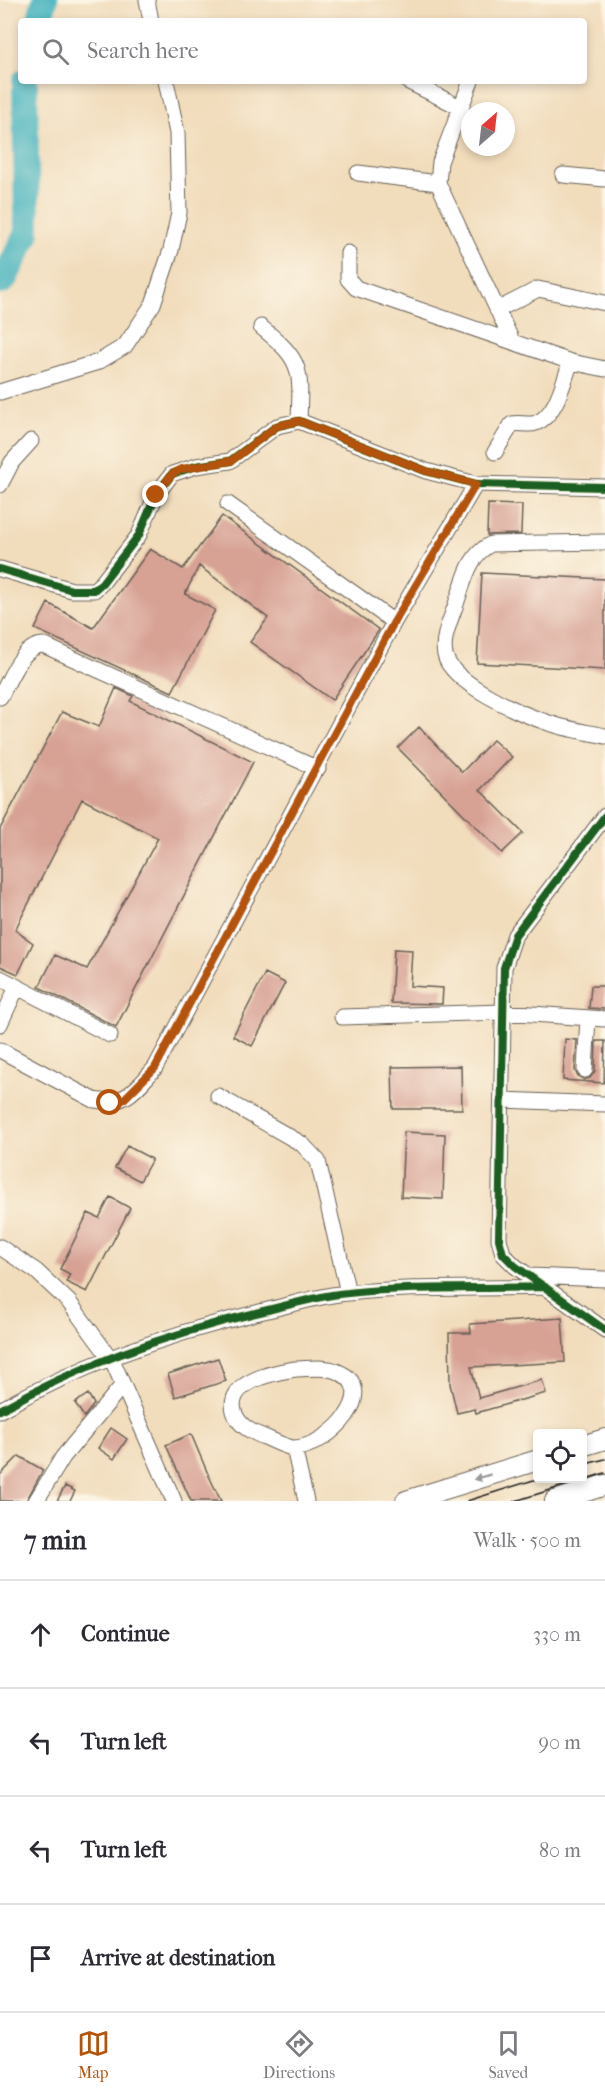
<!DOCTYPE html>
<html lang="en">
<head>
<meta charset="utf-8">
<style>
	:root { --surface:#fff; --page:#f7f7f7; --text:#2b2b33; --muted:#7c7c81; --line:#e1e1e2; --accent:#b45309 }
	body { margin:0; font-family:"IM FELL French Canon",serif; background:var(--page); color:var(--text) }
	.controls { position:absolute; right:18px; bottom:18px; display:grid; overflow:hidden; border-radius:6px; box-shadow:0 3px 9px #0003 }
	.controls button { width:54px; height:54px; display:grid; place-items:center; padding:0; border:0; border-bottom:2px solid var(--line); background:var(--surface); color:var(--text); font:30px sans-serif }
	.compass { position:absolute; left:461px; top:102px; width:54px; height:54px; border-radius:50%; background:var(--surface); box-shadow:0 3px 9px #0003; rotate:28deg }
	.stop { position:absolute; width:18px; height:18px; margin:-14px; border:4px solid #b45309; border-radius:50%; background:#fff }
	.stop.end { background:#b45309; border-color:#fff; box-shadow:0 2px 6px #0008 }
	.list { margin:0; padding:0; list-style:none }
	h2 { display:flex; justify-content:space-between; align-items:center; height:78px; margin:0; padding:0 24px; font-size:26px }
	h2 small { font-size:20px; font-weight:400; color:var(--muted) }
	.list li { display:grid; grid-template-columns:39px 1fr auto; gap:18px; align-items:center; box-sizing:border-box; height:108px; padding:0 24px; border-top:2px solid var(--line) }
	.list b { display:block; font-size:22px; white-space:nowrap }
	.list em { font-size:20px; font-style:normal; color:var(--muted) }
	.icon { flex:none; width:33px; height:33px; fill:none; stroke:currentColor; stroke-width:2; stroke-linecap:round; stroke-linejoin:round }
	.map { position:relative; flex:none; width:605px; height:1501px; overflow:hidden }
	.search { position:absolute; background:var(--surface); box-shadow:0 3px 9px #0003; left:18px; right:18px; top:18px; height:66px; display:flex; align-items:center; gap:15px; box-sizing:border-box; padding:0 21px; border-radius:6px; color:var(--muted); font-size:22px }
	.sheet { height:510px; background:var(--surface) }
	nav { display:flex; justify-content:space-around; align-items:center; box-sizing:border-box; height:84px; border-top:2px solid var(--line); background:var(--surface); font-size:16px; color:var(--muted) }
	nav a { display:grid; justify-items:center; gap:3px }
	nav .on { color:var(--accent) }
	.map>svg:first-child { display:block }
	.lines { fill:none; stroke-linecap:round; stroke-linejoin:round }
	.river { stroke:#43b2be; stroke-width:26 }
	.building { fill:#d7a194 }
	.minor-casing { stroke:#675f54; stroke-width:17 }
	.major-casing { stroke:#675f54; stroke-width:22 }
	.minor { stroke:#fff; stroke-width:15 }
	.major { stroke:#fff; stroke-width:20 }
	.tram { stroke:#1c1c1c; stroke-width:1.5 }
	.cycleway-casing { stroke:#fcf5e5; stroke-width:11 }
	.cycleway { stroke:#1b5e20; stroke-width:8 }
	.oneway { fill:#999 }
	.route { stroke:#b45309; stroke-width:8 }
</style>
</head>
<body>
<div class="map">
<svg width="605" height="1501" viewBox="0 0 605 1501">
	<rect width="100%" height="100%" fill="#fcf5e5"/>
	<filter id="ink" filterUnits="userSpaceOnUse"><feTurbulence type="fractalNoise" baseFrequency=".0167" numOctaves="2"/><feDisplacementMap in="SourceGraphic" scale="12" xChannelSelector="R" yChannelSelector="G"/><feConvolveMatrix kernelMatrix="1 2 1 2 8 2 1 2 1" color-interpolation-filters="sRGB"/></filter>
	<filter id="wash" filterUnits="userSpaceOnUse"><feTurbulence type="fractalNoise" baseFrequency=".008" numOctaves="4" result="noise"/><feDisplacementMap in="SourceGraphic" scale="24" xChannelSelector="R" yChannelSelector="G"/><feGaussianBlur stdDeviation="1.35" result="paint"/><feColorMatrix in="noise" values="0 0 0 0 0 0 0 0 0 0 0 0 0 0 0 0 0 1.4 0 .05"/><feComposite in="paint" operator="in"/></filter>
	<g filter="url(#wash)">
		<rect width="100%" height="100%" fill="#f1dcbb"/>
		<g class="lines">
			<path class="river" d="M39,21l6,-21
				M0,282l4,-2 23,-47 -2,-152"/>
		</g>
		<g id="blocks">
			<path class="building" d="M488,504l34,1 -1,29 -34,1z
				M222,516l157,114 -47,70 -82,-58 18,-24 -69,-52 -14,28 30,16 -43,82 -137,-63 13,-26 45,25 57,-79 33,20z
				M482,573l123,6v91l-128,-7z
				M116,688l17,8 -3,5 123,61 -137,265 -77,-40 16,-32 32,14 71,-131 -76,-39 -67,131 18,13 -15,31 -18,-8v-137l62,-117 37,15z
				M419,727l43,45 31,-32 19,17 -32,33 43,43 -21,20 -104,-105z
				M394,949l18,1 -2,36 33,2 -1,16 -51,-1z
				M265,973l20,10 -33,63 -19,-10z
				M591,986h14v23l-16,-1z
				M565,1039l12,1 -2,30 2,5 7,5 6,-2 5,-7 1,-30h9l-1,42 -41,-3z
				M461,1066l1,43h-69l-1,-42z
				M404,1132l41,2 -2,65 -42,-2z
				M127,1146l25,13 -12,22 -25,-13z
				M110,1197l20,11 -43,84 -21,-10 4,-8 -10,-5 28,-56 11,5z
				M562,1318l3,44 -94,5 8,31 63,-18 4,13 -70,20 -1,-4 -18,4 -7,-29 -1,-51h22l-1,-9z
				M218,1358l8,23 -51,16 -7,-23z
				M88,1394l6,10 -10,13 -9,-14z
				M111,1428l16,11 -13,20 -16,-11z
				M191,1434l17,40 13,27h-30l-25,-56z
				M19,1456l24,14 -17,31h-26v-26z
				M65,1486l10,5 -5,10h-13z"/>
		</g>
	</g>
	<g filter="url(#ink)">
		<use href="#blocks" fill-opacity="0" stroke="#675f54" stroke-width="1.5"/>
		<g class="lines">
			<g class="minor-casing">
				<path id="minor" d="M147,0l4,21
					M407,81l55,27
					M471,81l-31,81 -2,21 74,158
					M358,173l80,10
					M563,175l42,4
					M348,253v26l8,9 215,74 34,7
					M497,310l41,-21 67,14
					M261,327c42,34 40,42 38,94
					M0,392l98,-30 27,-16 28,-42 18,-54 8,-37 -2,-80 -11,-52
					M495,452l17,-28c8,-2 16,2 24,-1 21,-8 27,-42 35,-61
					M0,485l12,-23 19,-21
					M228,504l166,118
					M605,542l-114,2c-22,11 -26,35 -34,57 -5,16 -16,37 -12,54 6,28 76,59 101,67 19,7 40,10 59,14
					M0,569l72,21h22l8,-7 37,-48 17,-40 16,-21 24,-8 34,-5 47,-35 22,-5 127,50 50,13 129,3
					M0,697c10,-17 21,-51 43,-52l275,124
					M605,816l-90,119 -11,33 -5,271 4,15 12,12 90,64
					M0,978l110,57
					M342,1017l161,-5 102,7
					M0,1024l17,-37
					M0,1050l94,50c32,6 41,-10 61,-32l239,-446 82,-138
					M585,1070l3,-52
					M218,1096l84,48 16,17 30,132
					M502,1100l103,4
					M0,1247l36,24 33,31 44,60 61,139
					M530,1276l75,3
					M295,1369c12,0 30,-3 41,2 48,18 -7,76 -42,77 -8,0 -21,-8 -30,-11 -12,-5 -26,-11 -30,-26 -8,-30 42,-39 61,-42z
					M0,1410c84,-48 174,-78 268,-100 26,-6 53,-15 80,-17 65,-7 132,-4 197,-6
					M294,1448l12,53
					M36,1501l27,-44 58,-70"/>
			</g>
			<g class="major-casing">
				<path id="major" d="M582,1446l23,-7
					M406,1501l132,-41
					M555,1501l50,-16"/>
			</g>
			<use href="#minor" class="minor"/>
			<use href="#major" class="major"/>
			<path class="tram" d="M582,1465l23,-6
				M467,1501l73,-23
				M515,1501l90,-28"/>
			<g class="cycleway-casing">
				<path id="cycleway" d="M0,569l72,21h22l8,-7 37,-48 17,-40 16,-21 24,-8 34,-5 47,-35 22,-5 127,50 50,13 129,3
					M605,816l-90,119 -11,33 -5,271 4,15 12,12 90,64
					M0,1410c84,-48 174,-78 268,-100 26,-6 53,-15 80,-17 65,-7 132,-4 197,-6"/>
			</g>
			<use href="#cycleway" class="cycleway"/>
		</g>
		<defs><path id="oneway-solid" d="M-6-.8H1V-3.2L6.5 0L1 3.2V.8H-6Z" transform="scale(1.5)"/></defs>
		<use class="oneway" href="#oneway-solid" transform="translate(482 1477) rotate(163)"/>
	</g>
	<g class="lines" filter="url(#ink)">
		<path class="route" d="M110,1103l13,-3 32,-32 239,-446 82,-138 -50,-13 -127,-50 -22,5 -46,35 -49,8 -10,5 -16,21"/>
	</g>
</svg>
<div class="controls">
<button><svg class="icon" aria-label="locate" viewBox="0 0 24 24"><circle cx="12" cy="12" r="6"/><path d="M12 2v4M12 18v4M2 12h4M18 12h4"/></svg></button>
</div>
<svg class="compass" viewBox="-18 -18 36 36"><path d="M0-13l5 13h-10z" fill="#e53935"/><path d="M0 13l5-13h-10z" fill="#7c7c81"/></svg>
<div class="stop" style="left:110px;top:1103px"></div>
<div class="stop end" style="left:156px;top:495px"></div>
<div class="search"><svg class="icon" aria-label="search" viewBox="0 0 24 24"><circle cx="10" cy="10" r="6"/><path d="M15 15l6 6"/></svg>Search here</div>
</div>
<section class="sheet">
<h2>7 min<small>Walk · 500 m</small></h2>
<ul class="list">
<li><svg class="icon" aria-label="ahead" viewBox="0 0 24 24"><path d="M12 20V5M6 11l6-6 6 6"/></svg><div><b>Continue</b></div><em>330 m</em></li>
<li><svg class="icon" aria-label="left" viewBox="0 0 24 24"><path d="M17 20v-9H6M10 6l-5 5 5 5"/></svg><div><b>Turn left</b></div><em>90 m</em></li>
<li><svg class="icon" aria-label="left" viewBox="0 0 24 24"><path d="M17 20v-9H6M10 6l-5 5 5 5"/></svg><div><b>Turn left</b></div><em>80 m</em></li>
<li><svg class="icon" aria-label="arrive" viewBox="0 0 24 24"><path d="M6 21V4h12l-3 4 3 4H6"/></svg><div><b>Arrive at destination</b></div></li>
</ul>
</section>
<nav>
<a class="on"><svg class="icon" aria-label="map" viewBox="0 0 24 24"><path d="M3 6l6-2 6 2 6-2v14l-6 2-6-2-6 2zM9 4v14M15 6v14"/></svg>Map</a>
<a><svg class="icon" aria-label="directions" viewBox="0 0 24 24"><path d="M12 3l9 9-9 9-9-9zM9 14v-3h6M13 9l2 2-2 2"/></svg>Directions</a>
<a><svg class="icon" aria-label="saved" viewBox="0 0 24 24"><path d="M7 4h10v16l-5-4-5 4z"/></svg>Saved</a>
</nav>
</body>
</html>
